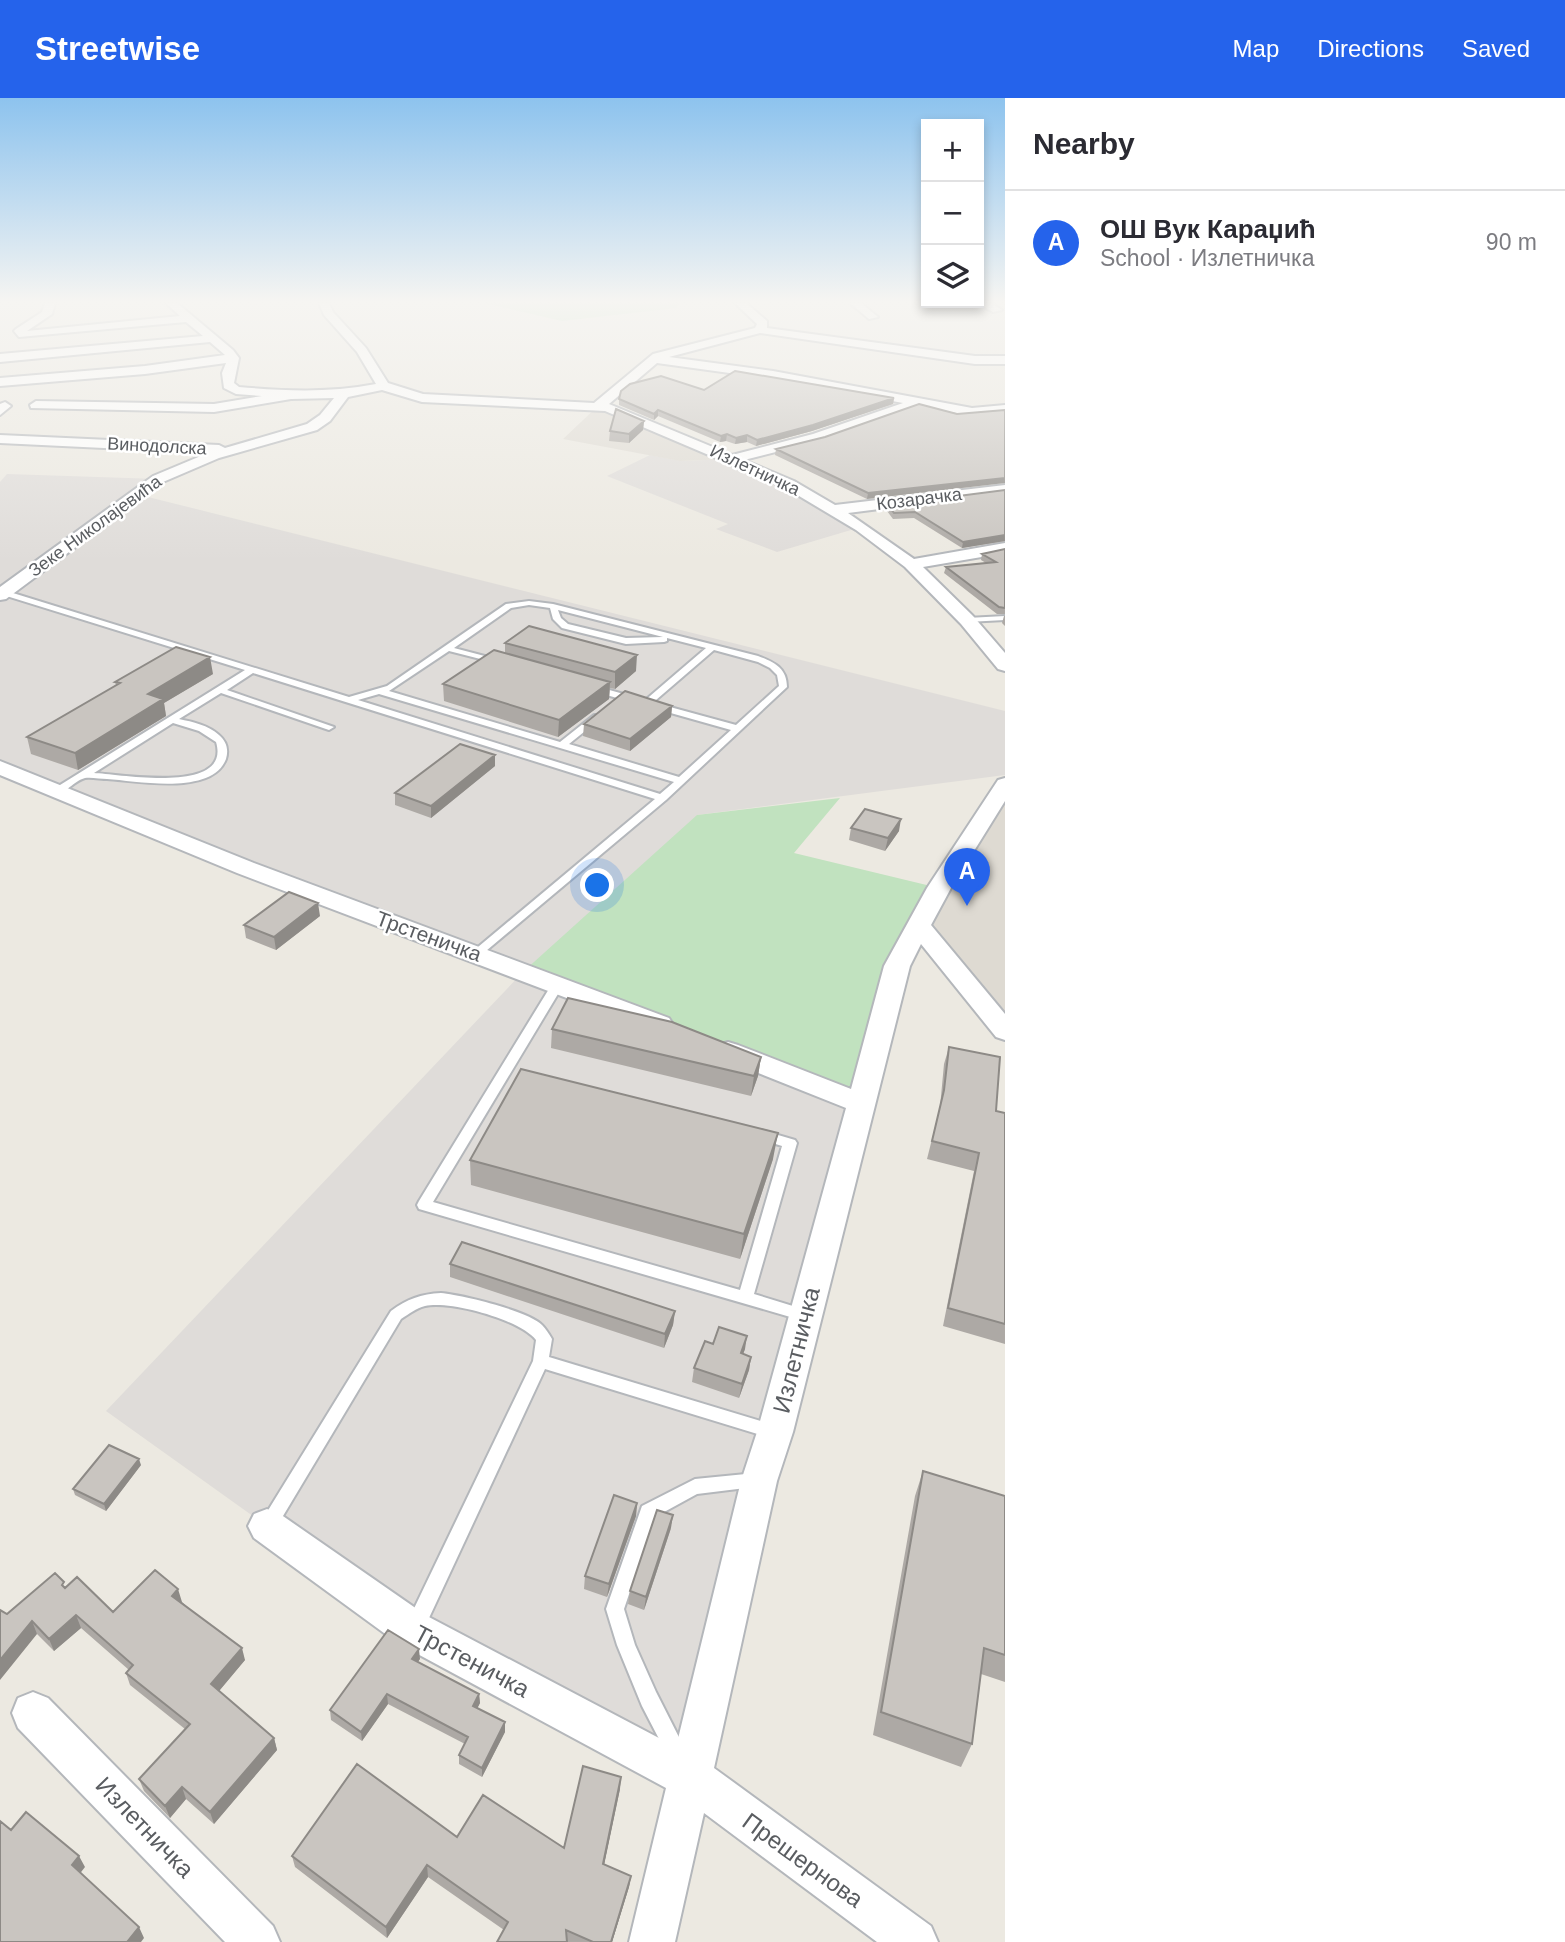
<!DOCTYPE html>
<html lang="en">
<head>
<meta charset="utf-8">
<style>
	:root { --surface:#fff; --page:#f7f7f7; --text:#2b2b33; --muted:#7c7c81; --line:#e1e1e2; --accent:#2563eb }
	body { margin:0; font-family:Helvetica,sans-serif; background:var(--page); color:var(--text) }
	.controls { position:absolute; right:21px; top:21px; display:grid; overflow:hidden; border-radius:0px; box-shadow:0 4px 10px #0003 }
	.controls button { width:63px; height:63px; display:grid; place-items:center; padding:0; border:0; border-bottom:2px solid var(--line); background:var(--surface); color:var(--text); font:35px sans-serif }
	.you { position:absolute; left:598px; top:788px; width:24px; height:24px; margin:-18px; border:5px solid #fff; border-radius:50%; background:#1a73e8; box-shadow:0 0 0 10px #1a73e833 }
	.badge { display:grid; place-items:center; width:46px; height:46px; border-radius:50%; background:var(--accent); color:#fff; font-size:23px; font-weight:700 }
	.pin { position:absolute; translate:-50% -58px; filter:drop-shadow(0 2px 4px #0008) }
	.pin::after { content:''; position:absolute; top:37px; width:24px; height:21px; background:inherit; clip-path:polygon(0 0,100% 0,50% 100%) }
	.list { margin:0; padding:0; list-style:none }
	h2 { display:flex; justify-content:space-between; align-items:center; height:91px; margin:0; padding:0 28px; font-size:30px }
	h2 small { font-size:23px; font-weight:400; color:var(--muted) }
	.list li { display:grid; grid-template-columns:46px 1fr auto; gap:21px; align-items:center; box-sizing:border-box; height:105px; padding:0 28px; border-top:2px solid var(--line) }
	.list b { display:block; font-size:26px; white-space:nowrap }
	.list p { margin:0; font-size:23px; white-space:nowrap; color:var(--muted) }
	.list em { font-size:23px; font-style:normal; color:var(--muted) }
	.icon { flex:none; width:38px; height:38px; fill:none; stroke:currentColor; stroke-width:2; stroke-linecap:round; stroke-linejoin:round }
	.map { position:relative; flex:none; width:1005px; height:1844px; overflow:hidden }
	header { display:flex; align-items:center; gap:42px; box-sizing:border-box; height:98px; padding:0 35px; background:var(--accent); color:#fff }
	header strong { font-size:33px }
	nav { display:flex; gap:38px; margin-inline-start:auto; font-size:24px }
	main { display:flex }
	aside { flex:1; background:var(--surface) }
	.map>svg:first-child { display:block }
	.industrial { fill:#dfdcd9 }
	.education { fill:#dedad2 }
	.green { fill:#c1e2bf }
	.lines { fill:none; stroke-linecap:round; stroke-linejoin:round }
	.lane-casing { stroke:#b4b7bb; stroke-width:4 }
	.street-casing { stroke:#b4b7bb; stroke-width:4 }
	.lane { fill:#fff; fill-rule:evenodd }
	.street { fill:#fff; fill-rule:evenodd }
	.wall { fill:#ada9a5 }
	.shaded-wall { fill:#8d8a86 }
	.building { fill:#c9c5c0; stroke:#8d8a86; stroke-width:2 }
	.labels { text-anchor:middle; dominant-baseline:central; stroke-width:5; stroke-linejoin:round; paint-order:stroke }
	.far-street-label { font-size:18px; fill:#5a5d61; stroke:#fff }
	.street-label { font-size:21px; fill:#5a5d61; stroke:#fff }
	.near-street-label { font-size:24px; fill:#5a5d61; stroke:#fff }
</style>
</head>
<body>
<header>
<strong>Streetwise</strong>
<nav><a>Map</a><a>Directions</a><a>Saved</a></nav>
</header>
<main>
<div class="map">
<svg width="1005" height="1844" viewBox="0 0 1005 1844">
	<rect width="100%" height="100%" fill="#ece9e1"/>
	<path class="industrial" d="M650,357l31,6 50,-2 130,68 -84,25 -61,-23 12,-5 -121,-48z
		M7,376l151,5 -22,15 869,217v64l-308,40 163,288 -172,668 -421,-245 -161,-115 417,-439 -523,-205v-285z"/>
	<path class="education" d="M599,307l132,54 -51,2 -117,-22z
		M1005,694v239l-86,-106z"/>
	<path class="green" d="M484,205h197l-5,5 -114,13z
		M840,700l-46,55 145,35 -42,78 -37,137 -336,-132 173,-156z"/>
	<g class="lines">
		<g class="lane-casing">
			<path id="lane" d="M0,491l349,108 38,-11 119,-82 23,-3 24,3 205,52c16,6 29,12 29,31l-121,113 -186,156 -4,2 -6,-4 2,-2 183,-153 -402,-126 -26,17 107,37 -5,3 -3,-1 -105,-36 -42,26c14,3 29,6 40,16 7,6 10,14 7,24 -14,37 -89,22 -119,20 -6,0 -16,-2 -22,-1 -12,3 -19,17 -33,16v-4l193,-120 -245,-76zM529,507l21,3 3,11 9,9 64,16 38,-2 3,-1v-3l39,10 -63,54v4h6l65,-56 44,12 12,6 7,7 2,11 -43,39 -77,-21h-6v4l78,22 -52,47 -110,-33 31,-25v-4h-6l-34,27 -171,-51 60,-40 51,13v-4l-46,-12 57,-40zM558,512l105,27 -37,1 -58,-14 -7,-6zM379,596l295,88 -14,12 -302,-94zM173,625l26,8 17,11c16,53 -97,32 -122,31z
				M1005,518v4l-38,2 -4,-2 4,-2z
				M595,588l43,12 1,2 -4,3 -43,-12 -1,-2z
				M558,882l6,4 -131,218 307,88 42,-144 -26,-8 -2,-3 2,-3 5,-2 34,10 2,3 -43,151 55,17 3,4 -3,4 -5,2 -385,-112 -2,-4 2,-4 133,-217z
				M441,1195c21,2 88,18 101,32 4,4 7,9 10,14l-3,18 225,68 6,2 2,5 -2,5 -6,2 -229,-70 -123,264 -7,3 -7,-3 -2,-6 2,-6 125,-260 3,-21c-15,-20 -86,-40 -111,-34 -9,2 -16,8 -24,13l-127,212 -6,2 -6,-2 -3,-6 132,-214c16,-12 30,-17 50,-18z
				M756,1375l6,3 2,5 -2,5 -65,8 -42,23 -31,92 11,36 21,47 34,67 -3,7 -7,3 -7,-3 -31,-60 -25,-61 -11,-36 36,-103 53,-27z"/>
		</g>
		<g class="street-casing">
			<path id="street" d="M45,205h10l-3,11 -25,17 153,-15 -14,-13h11l56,47 6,8 -5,25 5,4c47,4 90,6 137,-3l-19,-32 -33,-37 -5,-12h10l4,9 33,36 22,35 35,11 171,9 59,-49 102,-26 2,-4 -22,-21h11l21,18v7l208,28h30v8h-30l-215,-31 -91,24 104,14 199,37 33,-3v8l-33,3 -53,-10 -96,34 -79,20 50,21 41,24 170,-20v8l-157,20 66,46 91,-16v10l-82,14 50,49 32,37v18l-7,-2 -37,-45 -56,-57 -49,-37 -72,-43 -179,-76 -183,-9 -40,-12 -34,7 -18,24 -13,9 -98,28 -56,24 -157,117 -6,1v-13l153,-111 55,-23 -208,-10v-8l219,10 6,3 82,-24 13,-9 14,-17 -43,1 -77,13 -183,-4 -1,-3 6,-4 178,3 48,-8 -26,-2 -12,-6 -2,-15 4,-10 -81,11 -145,12v-8l145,-12 80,-11 -15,-13 -210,20v-8l203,-18 -17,-14 -167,15 -5,-6 2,-2 26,-17zM657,265l116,16 130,24 -90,31 -81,21 -123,-51z
				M850,205h11l17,14 -9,2z
				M978,205h13l11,7 -9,2z
				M5,304l6,4 -11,9v-11z
				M0,663l254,102 415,155 4,6 -4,6 -9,2 -9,-2 -414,-157 -237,-98z
				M1005,680v23l-54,87 -20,37 74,89v26l-9,-3 -75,-93 -11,22 -117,466 -16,49 -63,287 217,158 7,16h-61l-173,-129 -29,129h-46l37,-154 -267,-144 -145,-106 -6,-12 6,-12 13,-5 13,5 147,102 249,131 65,-266 16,-49 89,-324 -128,-51 -3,-6 3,-6 10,-3 10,3 113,44 33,-123 43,-78 71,-108z
				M33,1594l15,6 225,228 7,16h-55l-207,-214 -6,-15 6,-15z"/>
		</g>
		<use href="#lane" class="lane"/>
		<use href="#street" class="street"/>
	</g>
	<path class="wall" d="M704,292l190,8 -1,6 -81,27 -56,15 -9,-4 -12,2 -9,-3 -6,1 -62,-26 -4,4 -35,-15v-6z
		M957,316l-90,85 -92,-44 1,-6z
		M644,323l-1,9 -14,13 -20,-2 1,-10z
		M1005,392v51l-43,7 -48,-30 -21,1 -6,-8 1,-6z
		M1005,451v65h-8l-53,-41 2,-6 40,-4 -5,-3 1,-6z
		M1004,518h1v10l-3,-3z
		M505,545l131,28 -21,18 -5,-1 -1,11 -51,38 -114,-36 -1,-17 62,-31z
		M213,576l-49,29 2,13 -88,54 -47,-16 -4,-17 89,-52 -1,-3z
		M672,608l-1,11 -41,34 -47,-15 1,-12z
		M495,668l-64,52 -36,-13v-12z
		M851,730l48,3 -14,20 -36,-11z
		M320,818l-44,34 -30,-12 -2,-13z
		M552,931l209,28 -3,19 -7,20 -200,-48z
		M949,949l47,64 9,2v231l-62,-18 31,-155 -47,-12 13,-52 4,-43z
		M773,1061l-33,100 -269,-74 -1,-25z
		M450,1166l225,47 -2,14 -9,23 -214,-71z
		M713,1246l32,5 -2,5 8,3 -2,13 -10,28 -47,-16 2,-14z
		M141,1367l-35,46 -31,-16 -2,-6z
		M923,1373l82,25v186l-24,-8 -9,70 -11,23 -88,-32 42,-239z
		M637,1405l-1,13 -29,81 -23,-8 1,-13z
		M671,1430l-27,82 -16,-6 2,-13z
		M66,1489l47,25 69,-10 63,58 -26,31 55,47 3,12 -63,74 -28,-25 -16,19 -26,-27 -5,-12 46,-50 -55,-44 -4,-12 3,-3 -48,-42 -27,23 -17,-17 -30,-20z
		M420,1561l-3,3 62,32 1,9 -3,5 28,14v10l-23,45 -23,-13v-9l6,-11 -77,-40 -26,37 -31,-21 -1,-10z
		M620,1691l-16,75 27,12 -2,11 -17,55h-115l7,-12 -76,-53 -41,61 -92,-71 -3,-11 165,-19 107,11z"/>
	<path class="shaded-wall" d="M894,300l-1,6 -81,27 -56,15 1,-6z
		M658,312v6l-4,4v-6z
		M644,323l-1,9 -14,13v-9z
		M727,336l-1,7 -6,1 1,-6z
		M747,337v7l-12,2 1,-6z
		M1005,380v5l-138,16 1,-6z
		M1005,437v6l-43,7 1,-6z
		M637,557l-1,16 -21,18v-17z
		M210,559l3,17 -49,29 2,13 -88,54 -3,-17 73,-59z
		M610,584l-1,17 -51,38 1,-17z
		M672,608l-1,11 -41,34v-12z
		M495,657v11l-64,52v-12z
		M901,721l-2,12 -14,20 3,-13z
		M318,805l2,13 -44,34 -2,-13z
		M761,959l-3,19 -7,20 3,-20z
		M778,1035l-5,26 -33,100 4,-25z
		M675,1213l-2,14 -9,23 1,-14z
		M747,1238l-2,13 -7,18 3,-14z
		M751,1259l-2,13 -10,28 3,-14z
		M139,1361l2,6 -35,46 -2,-7z
		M637,1405l-1,13 -29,81 2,-13z
		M673,1417l-2,13 -27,82 2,-13z
		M178,1491l4,13 -7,7 -3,-13z
		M76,1517l5,13 -27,23 -5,-12z
		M32,1523l5,13 -37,46v-20z
		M242,1550l3,12 -31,37 -3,-13z
		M419,1551l1,10 -7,10 -1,-10z
		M387,1596l1,10 -26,37 -1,-9z
		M479,1596l1,9 -6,12 -1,-9z
		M505,1624v10l-23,45v-9z
		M274,1640l3,12 -63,74 -4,-12z
		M621,1679l-1,12 -18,86 1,-11z
		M182,1689l4,12 -16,19 -5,-12z
		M79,1758l6,11 -7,9 -6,-11z
		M427,1767l1,12 -41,61 -1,-11z
		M631,1778l-2,11 -17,55h-1z
		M139,1829l5,11 -3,4h-14z"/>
	<path class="building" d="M735,273l159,27 -81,27 -56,15 -10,-5 -11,3 -9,-4 -6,2 -63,-26 -4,4 -35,-15 2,-8 9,-7 31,-8 43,14z
		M919,306l38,10 48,-4v68l-137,15 -92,-44 49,-12z
		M616,311l28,12 -15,13 -19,-3z
		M1005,392v45l-42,7 -48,-30 -21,1 -6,-8z
		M1005,451v59l-6,-1 -53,-40 50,-5 -14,-8z
		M529,528l108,29 -22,17 -110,-29z
		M176,549l34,10 -62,37 15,5 -88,54 -48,-16 93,-54 -5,-1z
		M494,552l116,32 -51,38 -116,-36z
		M625,593l47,15 -42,33 -46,-15z
		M460,646l35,11 -64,51 -36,-13z
		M865,711l36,10 -13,19 -37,-10z
		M289,794l29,11 -44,34 -30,-12z
		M568,900l104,24 89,35 -7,19 -202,-47z
		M949,949l51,10 -4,54 9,2v211l-57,-16 31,-155 -47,-12 12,-51z
		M521,971l257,64 -34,101 -274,-74z
		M462,1144l213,69 -10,23 -215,-70z
		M719,1229l28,9 -6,17 10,4 -9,27 -48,-16 11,-27 8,3z
		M109,1347l30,14 -35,45 -31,-15z
		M923,1373l82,25v159l-21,-7 -12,96 -91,-32z
		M614,1397l23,8 -28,81 -24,-8z
		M657,1412l16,5 -27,82 -16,-6z
		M155,1472l23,19 -6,7 70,52 -31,36 63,54 -64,74 -28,-25 -17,19 -26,-27 51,-55 -64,-51 7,-8 -57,-50 -27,24 -17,-18 -32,39v-50l7,4 48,-41 9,9 -2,3 3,3 12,-11 36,35z
		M388,1532l31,19 -7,10 67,35 -6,12 32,16 -23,46 -23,-13 9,-18 -81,-43 -26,38 -31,-22z
		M357,1666l100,73 26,-42 81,53 19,-82 38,11 -18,87 28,12 -20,66h-18l-27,-12 1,12h-70l11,-20 -81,-57 -41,62 -94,-71z
		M26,1714l53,44 -7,9 67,62 -12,15h-127v-121l11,9z"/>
	<linearGradient id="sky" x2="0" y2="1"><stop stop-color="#8dc3ee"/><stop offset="0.44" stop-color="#f6f5f2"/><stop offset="1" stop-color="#f6f5f2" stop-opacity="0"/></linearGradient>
	<rect width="1005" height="463" fill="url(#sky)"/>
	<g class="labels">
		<g class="far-street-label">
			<text transform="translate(157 348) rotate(3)">Винодолска</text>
			<text transform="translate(755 372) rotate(25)">Излетничка</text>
			<text transform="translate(919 401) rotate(-7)">Козарачка</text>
			<text transform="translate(95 428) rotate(-36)">Зеке Николајевића</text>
		</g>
		<g class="street-label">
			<text transform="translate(429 838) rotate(20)">Трстеничка</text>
		</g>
		<g class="near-street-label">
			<text transform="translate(796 1252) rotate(-76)">Излетничка</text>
			<text transform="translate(472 1563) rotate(28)">Трстеничка</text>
			<text transform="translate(145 1729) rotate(46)">Излетничка</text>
			<text transform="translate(803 1762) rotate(36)">Прешернова</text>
		</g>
	</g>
</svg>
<div class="controls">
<button>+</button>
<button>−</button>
<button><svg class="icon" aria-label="layers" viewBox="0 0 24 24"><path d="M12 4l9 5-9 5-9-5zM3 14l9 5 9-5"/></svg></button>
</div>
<div class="you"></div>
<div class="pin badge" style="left:967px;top:808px">A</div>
</div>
<aside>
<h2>Nearby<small></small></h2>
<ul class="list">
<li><span class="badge">A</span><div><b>ОШ Вук Караџић</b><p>School · Излетничка</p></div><em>90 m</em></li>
</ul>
</aside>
</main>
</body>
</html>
